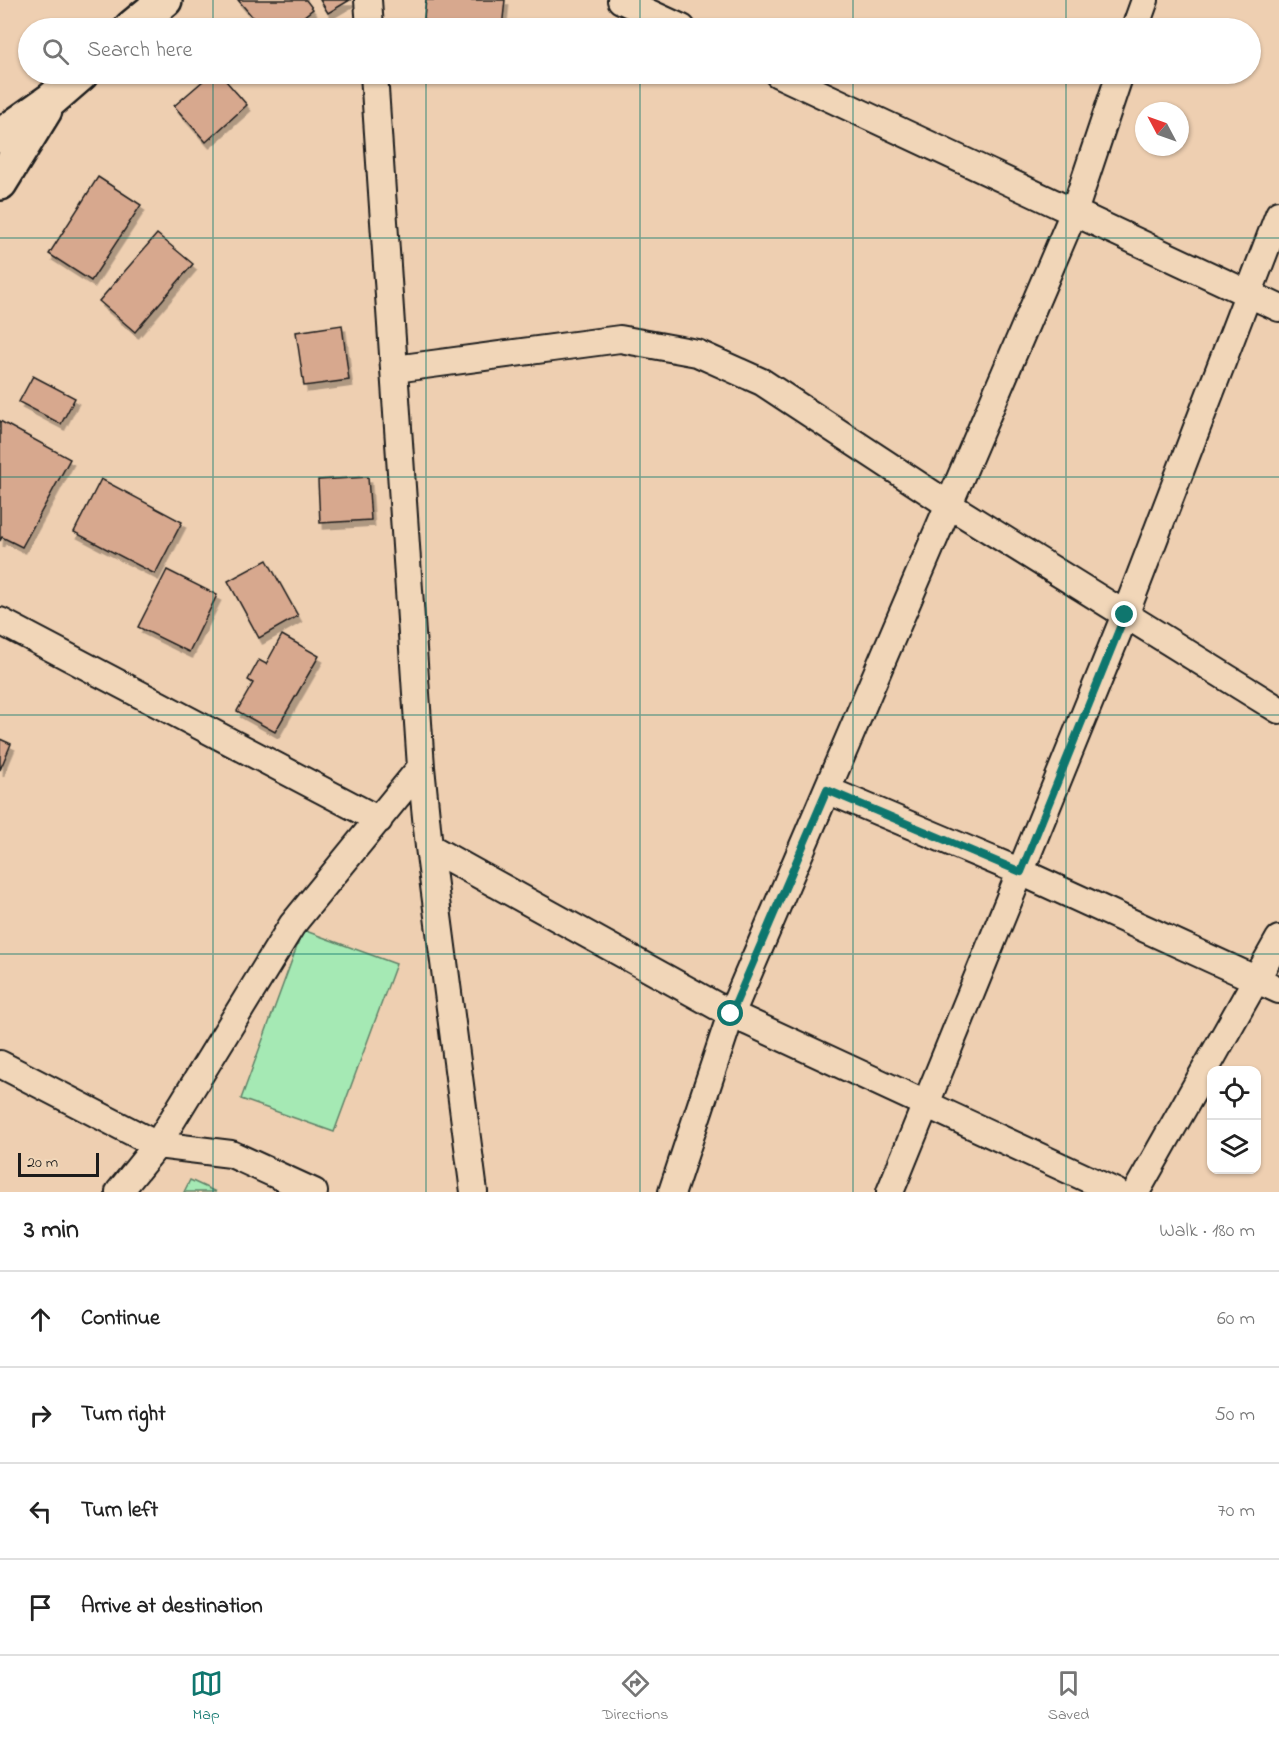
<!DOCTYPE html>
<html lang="en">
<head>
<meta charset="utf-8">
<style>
	:root { --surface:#fff; --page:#f6f6f6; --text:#222; --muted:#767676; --line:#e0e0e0; --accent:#0f766e }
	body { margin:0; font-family:"Indie Flower",sans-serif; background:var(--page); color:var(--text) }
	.controls { position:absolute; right:18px; bottom:18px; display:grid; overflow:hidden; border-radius:12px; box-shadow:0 2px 4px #0004 }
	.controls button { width:54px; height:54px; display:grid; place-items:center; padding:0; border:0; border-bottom:2px solid var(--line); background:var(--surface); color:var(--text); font:30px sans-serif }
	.compass { position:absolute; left:1135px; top:102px; width:54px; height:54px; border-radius:50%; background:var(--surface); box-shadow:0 2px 4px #0004; rotate:311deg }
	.scale { position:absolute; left:18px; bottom:15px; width:81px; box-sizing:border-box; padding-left:6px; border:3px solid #1c1c1c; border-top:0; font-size:16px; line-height:21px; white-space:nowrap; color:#1c1c1c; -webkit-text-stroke:4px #f1d6b8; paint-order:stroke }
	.stop { position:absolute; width:18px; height:18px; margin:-14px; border:4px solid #0f766e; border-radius:50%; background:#fff }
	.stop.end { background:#0f766e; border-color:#fff; box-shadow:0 2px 6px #0008 }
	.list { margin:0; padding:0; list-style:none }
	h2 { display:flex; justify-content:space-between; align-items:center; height:78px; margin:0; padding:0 24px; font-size:26px }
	h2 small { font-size:20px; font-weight:400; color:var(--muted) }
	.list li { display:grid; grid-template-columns:39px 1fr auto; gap:18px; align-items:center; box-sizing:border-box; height:96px; padding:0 24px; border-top:2px solid var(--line) }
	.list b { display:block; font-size:22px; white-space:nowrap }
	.list em { font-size:20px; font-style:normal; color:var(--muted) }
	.icon { flex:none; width:33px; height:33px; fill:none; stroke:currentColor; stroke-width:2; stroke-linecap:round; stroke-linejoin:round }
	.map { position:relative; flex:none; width:1279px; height:1192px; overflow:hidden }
	.search { position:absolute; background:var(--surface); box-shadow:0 2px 4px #0004; left:18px; right:18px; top:18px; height:66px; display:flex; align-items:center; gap:15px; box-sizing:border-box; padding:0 21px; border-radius:33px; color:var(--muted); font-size:22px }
	.sheet { height:462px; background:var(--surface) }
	nav { display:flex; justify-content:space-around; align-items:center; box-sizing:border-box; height:84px; border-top:2px solid var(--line); background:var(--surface); font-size:16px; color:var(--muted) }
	nav a { display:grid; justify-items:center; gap:3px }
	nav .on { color:var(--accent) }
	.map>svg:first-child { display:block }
	.green { fill:#a5e9b4; stroke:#608268; stroke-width:1.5 }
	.building { fill:#d7a88e; stroke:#1c1c1c; stroke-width:1.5; filter:url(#shadow) }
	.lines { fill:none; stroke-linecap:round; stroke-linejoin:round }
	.minor-casing { stroke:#1c1c1c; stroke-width:30 }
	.secondary-casing { stroke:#1c1c1c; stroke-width:38 }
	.minor { stroke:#f1d6b8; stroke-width:26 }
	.secondary { stroke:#f1d6b8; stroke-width:33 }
	.route { stroke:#0f766e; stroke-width:8 }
	.grid { fill:none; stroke:#0f766e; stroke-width:1.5; stroke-opacity:0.55 }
</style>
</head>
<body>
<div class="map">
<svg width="1279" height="1192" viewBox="0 0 1279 1192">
	<defs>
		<filter id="shadow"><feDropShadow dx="3.5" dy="6" stdDeviation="0" flood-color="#0004"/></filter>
	</defs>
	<rect width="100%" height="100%" fill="#eecfb1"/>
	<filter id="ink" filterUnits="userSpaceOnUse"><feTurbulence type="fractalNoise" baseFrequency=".0167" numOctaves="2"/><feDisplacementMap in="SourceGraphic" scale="12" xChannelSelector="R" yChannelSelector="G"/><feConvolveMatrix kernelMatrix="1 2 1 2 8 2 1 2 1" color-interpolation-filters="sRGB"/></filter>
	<g filter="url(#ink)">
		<path class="green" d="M303,930l93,34 -62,168 -93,-33z
			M190,1180l26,12h-32z"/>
		<path class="building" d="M238,0h68l7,9 -24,19h-27z
			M320,0h30l-22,13z
			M426,0h79l-3,28h-79z
			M211,74h9l27,31 -41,37 -32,-36z
			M98,177l43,28 -50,76 -42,-27z
			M157,234l36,30 -58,68 -36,-31z
			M342,325l7,55 -45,6 -8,-54z
			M33,376l42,22 -14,26 -42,-22z
			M0,421l70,38 -48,88 -20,-10 -2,4z
			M368,477l3,43 -51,3 -2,-43z
			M101,479l81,43 -27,52 -81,-42z
			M267,560l31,56 -39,22 -31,-57z
			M167,570l50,25 -28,57 -51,-25z
			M282,635l37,21 -44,76 -38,-21 16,-28 -5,-3 11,-20 7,4z
			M0,739l11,5 -11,26z"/>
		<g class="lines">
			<g class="minor-casing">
				<path id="minor" d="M368,0l2,28
					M621,0l61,28
					M1135,28l10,-28
					M374,74l47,693 8,80 45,345
					M778,74l501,234
					M395,369l225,-30 77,14 65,29 187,123 330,205
					M0,621l379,199
					M827,790l194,82 258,118
					M429,847l302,167 385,178
					M0,1064l157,81 74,9 83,38
					M119,1192l38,-47 135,-220 129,-158
					M672,1192l59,-178 343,-802 46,-138
					M890,1192l235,-577 154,-401
					M1136,1192l143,-253"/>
			</g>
			<g class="secondary-casing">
				<path id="secondary" d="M131,28l34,-28
					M0,136l51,-36 30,-26
					M0,183l45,-73"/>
			</g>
			<use href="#minor" class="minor"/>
			<use href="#secondary" class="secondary"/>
		</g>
	</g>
	<g class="lines" filter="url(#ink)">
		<path class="route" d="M731,1014l96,-224 194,82 104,-257"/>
	</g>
	<path class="grid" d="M213,0v28M426,0v28M640,0v28M853,0v28M1066,0v28M213,74v1118M426,74v1118M640,74v1118M853,74v1118M1066,74v1118M0,238h1279M0,477h1279M0,715h1279M0,954h1279"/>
</svg>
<div class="controls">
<button><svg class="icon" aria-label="locate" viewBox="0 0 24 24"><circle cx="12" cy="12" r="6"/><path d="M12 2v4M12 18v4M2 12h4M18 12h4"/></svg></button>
<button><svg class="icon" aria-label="layers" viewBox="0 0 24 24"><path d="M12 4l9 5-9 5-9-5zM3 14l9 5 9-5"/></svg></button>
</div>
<svg class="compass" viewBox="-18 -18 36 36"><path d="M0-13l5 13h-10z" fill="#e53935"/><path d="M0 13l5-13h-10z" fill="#767676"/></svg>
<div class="scale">20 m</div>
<div class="stop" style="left:731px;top:1014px"></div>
<div class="stop end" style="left:1125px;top:615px"></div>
<div class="search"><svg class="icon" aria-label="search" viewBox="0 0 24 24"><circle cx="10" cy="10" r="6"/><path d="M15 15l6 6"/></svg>Search here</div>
</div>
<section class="sheet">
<h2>3 min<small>Walk · 180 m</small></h2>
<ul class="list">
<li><svg class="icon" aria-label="ahead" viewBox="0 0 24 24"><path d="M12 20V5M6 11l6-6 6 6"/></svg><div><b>Continue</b></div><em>60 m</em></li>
<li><svg class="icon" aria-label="right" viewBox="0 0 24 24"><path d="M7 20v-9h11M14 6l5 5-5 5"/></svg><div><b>Turn right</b></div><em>50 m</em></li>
<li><svg class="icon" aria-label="left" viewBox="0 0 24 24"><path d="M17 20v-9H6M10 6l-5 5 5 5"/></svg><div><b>Turn left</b></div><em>70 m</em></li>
<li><svg class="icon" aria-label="arrive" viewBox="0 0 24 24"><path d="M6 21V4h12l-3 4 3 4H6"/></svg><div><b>Arrive at destination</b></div></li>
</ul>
</section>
<nav>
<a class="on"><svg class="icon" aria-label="map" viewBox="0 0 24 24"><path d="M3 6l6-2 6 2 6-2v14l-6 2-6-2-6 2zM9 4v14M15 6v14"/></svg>Map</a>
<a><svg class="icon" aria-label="directions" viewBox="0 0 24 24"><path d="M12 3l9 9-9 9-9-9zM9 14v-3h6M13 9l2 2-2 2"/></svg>Directions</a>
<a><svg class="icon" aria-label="saved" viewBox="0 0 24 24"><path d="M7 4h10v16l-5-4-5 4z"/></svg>Saved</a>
</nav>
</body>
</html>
